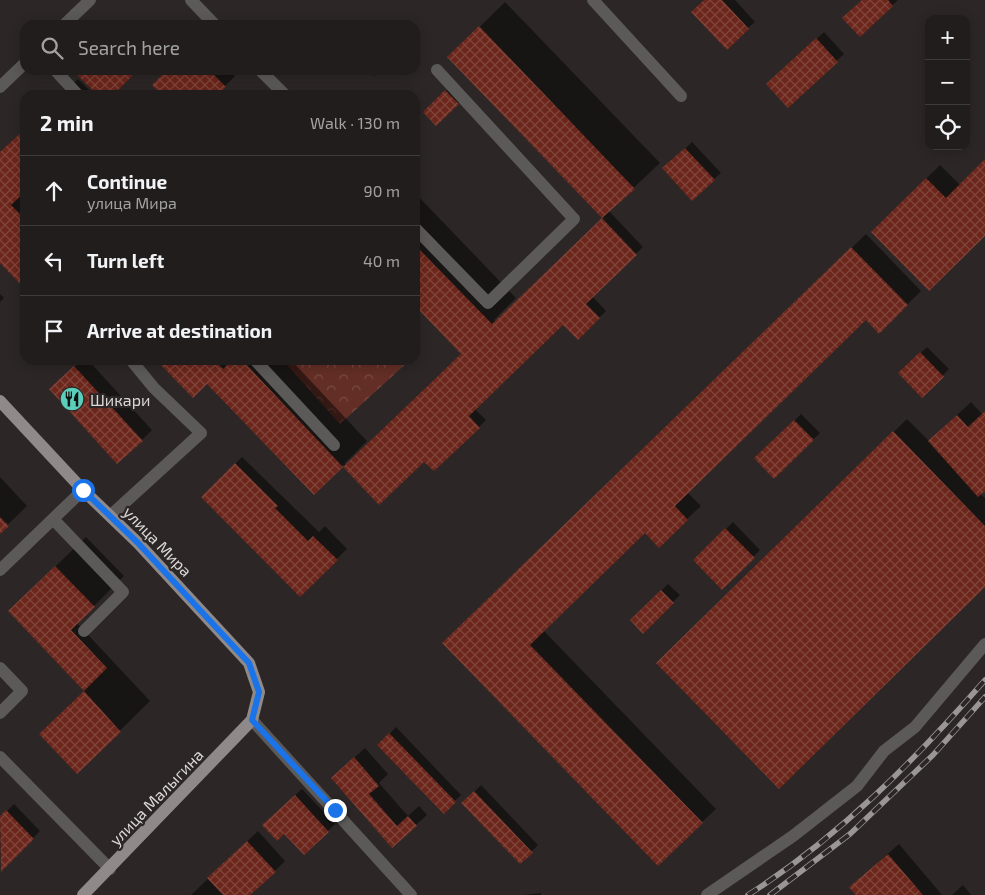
<!DOCTYPE html>
<html lang="en">
<head>
<meta charset="utf-8">
<style>
	:root { --surface:#211d1c; --page:#292625; --text:#f1f3f6; --muted:#a2a2a3; --line:#3e3b3b }
	body { margin:0; font-family:"Exo 2",sans-serif; background:var(--page); color:var(--text) }
	.controls { position:absolute; right:15px; top:15px; display:grid; overflow:hidden; border-radius:10px; box-shadow:0 2px 12px #0003 }
	.controls button { width:45px; height:45px; display:grid; place-items:center; padding:0; border:0; border-bottom:1px solid var(--line); background:var(--surface); color:var(--text); font:25px sans-serif }
	.stop { position:absolute; width:15px; height:15px; margin:-11px; border:4px solid #1a73e8; border-radius:50%; background:#fff }
	.stop.end { background:#1a73e8; border-color:#fff; box-shadow:0 1px 5px #0008 }
	.list { margin:0; padding:0; list-style:none }
	h2 { display:flex; justify-content:space-between; align-items:center; height:65px; margin:0; padding:0 20px; font-size:21px }
	h2 small { font-size:16px; font-weight:400; color:var(--muted) }
	.list li { display:grid; grid-template-columns:32px 1fr auto; gap:15px; align-items:center; box-sizing:border-box; height:70px; padding:0 20px; border-top:1px solid var(--line) }
	.list b { display:block; font-size:19px; white-space:nowrap }
	.list p { margin:0; font-size:16px; white-space:nowrap; color:var(--muted) }
	.list em { font-size:16px; font-style:normal; color:var(--muted) }
	.icon { flex:none; width:28px; height:28px; fill:none; stroke:currentColor; stroke-width:2; stroke-linecap:round; stroke-linejoin:round }
	.map { position:relative; flex:none; width:985px; height:895px; overflow:hidden }
	.search { position:absolute; background:var(--surface); box-shadow:0 2px 12px #0003; left:20px; top:20px; width:400px; height:55px; display:flex; align-items:center; gap:12px; box-sizing:border-box; padding:0 18px; border-radius:15px; color:var(--muted); font-size:19px }
	.panel { position:absolute; background:var(--surface); box-shadow:0 2px 12px #0003; left:20px; top:90px; width:400px; height:275px; border-radius:15px }
	.map>svg:first-child { display:block }
	.park { fill:url(#park-crowns) }
	.shadow { fill:#0007 }
	.building { fill:url(#building-cross-hatch) }
	.lines { fill:none; stroke-linecap:round; stroke-linejoin:round }
	.minor { stroke:#5c5a59; stroke-width:12 }
	.major { stroke:#8f8a89; stroke-width:12 }
	.rail-casing { stroke:#9a9695; stroke-width:5.5 }
	.rail { stroke:#2c2726; stroke-width:4; stroke-dasharray:11; stroke-linecap:butt }
	.route { stroke:#1a73e8; stroke-width:6 }
	.labels { text-anchor:middle; dominant-baseline:central; stroke-width:4.5; stroke-linejoin:round; paint-order:stroke }
	.poi-label { font-size:16px; fill:#dcd9d8; stroke:#2c2726; text-anchor:start }
	.street-label { font-size:16px; fill:#dcd9d8; stroke:#2c2726 }
</style>
</head>
<body>
<div class="map">
<svg width="985" height="895" viewBox="0 0 985 895">
	<defs>
		<pattern id="park-crowns" width="20" height="18" patternUnits="userSpaceOnUse" patternTransform="scale(1.25)"><rect width="20" height="18" fill="#632e25"/><path d="M2 6a3 3 0 1 1 6 0M12 15a3 3 0 1 1 6 0" fill="none" stroke="#794c44"/></pattern>
		<pattern id="building-cross-hatch" width="8" height="8" patternUnits="userSpaceOnUse" patternTransform="scale(1.25)"><rect width="8" height="8" fill="#6c261b"/><path d="M0 0l8 8M0 8l8-8" fill="none" stroke="#80453b"/></pattern>
	</defs>
	<rect width="100%" height="100%" fill="#2c2726"/>
	<path class="park" d="M295,360h115l-70,64 -52,-58z"/>
	<path class="shadow" d="M705,0h30l20,22 -7,6z
		M864,0h34l-38,35z
		M505,2l155,161 -51,48 34,36 -51,49 14,15 -28,28 -15,-15 -88,85 11,11 -7,7 -55,33 -45,43 -36,-38 -29,28 -107,-110 -49,-23h133l76,81 -22,22 1,2 117,-112 -48,-49v-111l101,105 -22,22 2,1 108,-103 -155,-161z
		M824,32l20,22 -56,52 -13,-28z
		M168,70h62l5,6 -19,19h-52z
		M369,70h11l-6,6z
		M78,79l16,16h-33z
		M453,84l12,13 -29,27 -11,-12z
		M25,129v158l-25,-26v-108z
		M692,142l29,31 -7,6 -43,-17z
		M985,161v73l-113,-2 68,-67 20,20z
		M866,234l55,57 -42,41 -13,-13 -179,173 14,14 -14,13 -28,27 -14,-14 -102,98 173,179 -14,13 -245,-192z
		M0,294l4,4 -4,4z
		M927,347l22,22 -27,27 -22,-23z
		M82,360h6l64,70 -10,10 -81,-61z
		M971,402l11,12 3,-3v78l-5,5 5,4v88l-328,77 250,-244 22,22z
		M801,414l19,19 -46,44 -18,-19z
		M242,457l77,75 6,-6 22,23 -47,46 -98,-98z
		M0,477l27,29 -27,26z
		M733,522l27,28 -38,38 -28,-28z
		M86,537l38,39 -47,47 73,78 -72,71 -8,-68 15,-13 -76,-80z
		M668,584l12,11 -37,37 -11,-12z
		M396,727l65,68 -17,17 -65,-67z
		M365,748l23,26 -9,9 29,33 11,-10 8,9 -35,31 -49,-78z
		M481,785l57,60 -18,18 -57,-60z
		M302,789l33,35 -7,7 -44,1 -14,-14z
		M14,804l26,27 -39,39 -1,-52z
		M258,831l27,30 -10,10 -27,24h-57z
		M899,844l43,51h-84l3,-18z
		M963,885l8,10h-19z
		M541,893v2h-18z"/>
	<path class="building" d="M704,0h18l27,29 -22,21 -36,-38z
		M862,0h26l5,6 -33,31 -18,-19z
		M479,26l156,163 -33,29 -155,-161z
		M816,38l22,24 -50,46 -22,-24z
		M76,70h58l2,2 -23,23h-15l-24,-23z
		M167,70h42l17,17 -9,8h-55l-10,-10z
		M445,90l14,14 -23,22 -13,-14z
		M25,129v63l-14,13 14,14v70l-25,-26v-111z
		M685,148l30,32 -23,21 -30,-33z
		M985,159v77l-56,55 -58,-59 55,-54 20,20z
		M602,218l35,37 -51,49 14,14 -22,22 -15,-15 -94,91 11,12 -46,43 -10,-9 -45,43 -36,-38 118,-113 -46,-48v-61l77,79z
		M851,247l57,58 -29,29 -13,-14 -191,186 13,14 -29,28 -14,-15 -115,112 173,178 -45,43 -216,-223z
		M920,352l24,25 -22,21 -24,-25z
		M156,360h59l8,9 9,-9h10l101,107 -29,28 -107,-111 -14,14z
		M74,366l69,75 -26,23 -68,-75z
		M985,411v80l-7,6 -50,-56 29,-26 11,12z
		M794,420l20,20 -40,39 -20,-21z
		M893,431l92,95v61l-206,202 -123,-126z
		M235,463l43,43 -3,2 33,33 5,-5 25,24 -38,37 -99,-100z
		M0,517l9,9 -9,8z
		M725,528l30,30 -33,32 -29,-30z
		M55,566l40,41 -24,23 36,38 -23,23 37,41 -44,42 -38,-40 45,-43 -76,-80z
		M661,590l13,13 -31,31 -13,-14z
		M389,733l67,69 -12,12 -67,-69z
		M354,757l25,29 -10,8 28,32 11,-10 9,10 -25,22 -61,-70z
		M474,791l59,62 -13,11 -59,-61z
		M295,795l34,37 -25,23 -20,-21 -7,7 -15,-16z
		M6,810l28,29 -33,33 -1,-56z
		M247,841l29,31 -26,23h-27l-16,-17z
		M888,854l35,41h-67l-7,-8z"/>
	<g class="lines">
		<path class="minor" d="M191,0l24,25
			M593,0l88,96
			M64,25l26,-25
			M55,70l23,25
			M260,70l25,25
			M0,87l25,-24
			M415,228l73,75 86,-84 -137,-149
			M255,360l79,85
			M110,516l91,-83 -47,-45 -23,-28
			M53,519l70,73 -39,39
			M0,570l83,-80
			M0,668l22,23 -22,22
			M252,720l159,175
			M0,757l110,112
			M707,895l86,-59 64,-50 27,-35 31,-24 70,-83"/>
		<path class="major" d="M0,401l83,89 55,53 111,120 10,29 -7,28 -169,175"/>
		<g class="rail-casing">
			<path id="rail" d="M748,895c91,-58 166,-134 237,-215
				M770,895l80,-61 83,-79 52,-58"/>
		</g>
		<use href="#rail" class="rail"/>
	</g>
	<g class="lines">
		<path class="route" d="M83,490l55,53 111,120 10,29 -7,28 83,90"/>
	</g>
	<defs>
		<g id="restaurant-disc" transform="scale(1.25)"><circle r="9.5" fill="#5bcebb" stroke="#2c2726"/><path d="M-5-6h1v4h1v-4h1v4h1v-4h1v5L-1.5 .5V6h-2V.5L-5-1ZM5-6V6H3V1.5H1.5Q1.5-4 5-6Z" fill="#111"/></g>
	</defs>
	<g fill-rule="evenodd">
		<use href="#restaurant-disc" x="72" y="399"/>
	</g>
	<g class="labels">
		<g class="poi-label">
			<text x="90" y="399">Шикари</text>
		</g>
		<g class="street-label">
			<text transform="translate(158 541) rotate(46)">улица Мира</text>
			<text transform="translate(156 797) rotate(-46)">улица Малыгина</text>
		</g>
	</g>
</svg>
<div class="controls">
<button>+</button>
<button>−</button>
<button><svg class="icon" aria-label="locate" viewBox="0 0 24 24"><circle cx="12" cy="12" r="6"/><path d="M12 2v4M12 18v4M2 12h4M18 12h4"/></svg></button>
</div>
<div class="stop" style="left:83px;top:490px"></div>
<div class="stop end" style="left:335px;top:810px"></div>
<div class="search"><svg class="icon" aria-label="search" viewBox="0 0 24 24"><circle cx="10" cy="10" r="6"/><path d="M15 15l6 6"/></svg>Search here</div>
<section class="panel">
<h2>2 min<small>Walk · 130 m</small></h2>
<ul class="list">
<li><svg class="icon" aria-label="ahead" viewBox="0 0 24 24"><path d="M12 20V5M6 11l6-6 6 6"/></svg><div><b>Continue</b><p>улица Мира</p></div><em>90 m</em></li>
<li><svg class="icon" aria-label="left" viewBox="0 0 24 24"><path d="M17 20v-9H6M10 6l-5 5 5 5"/></svg><div><b>Turn left</b></div><em>40 m</em></li>
<li><svg class="icon" aria-label="arrive" viewBox="0 0 24 24"><path d="M6 21V4h12l-3 4 3 4H6"/></svg><div><b>Arrive at destination</b></div></li>
</ul>
</section>
</div>
</body>
</html>
